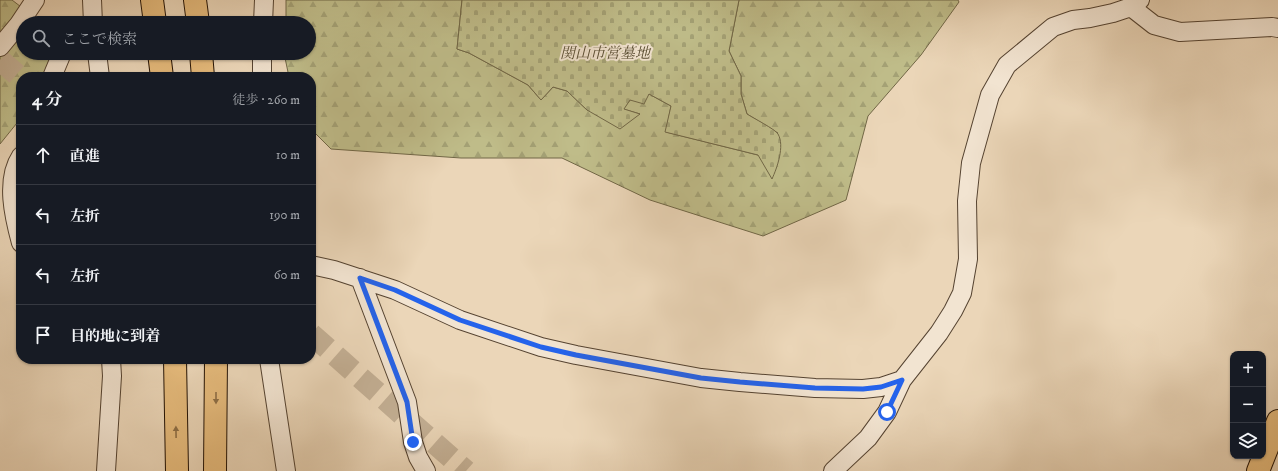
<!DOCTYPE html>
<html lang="ja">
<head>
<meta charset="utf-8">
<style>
	:root { --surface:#171b24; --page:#20242c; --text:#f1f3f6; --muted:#9ea1a6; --line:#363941 }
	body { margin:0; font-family:"IM FELL DW Pica","Noto Serif JP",serif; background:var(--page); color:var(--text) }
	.controls { position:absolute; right:12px; bottom:12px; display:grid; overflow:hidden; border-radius:8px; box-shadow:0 1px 3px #0004 }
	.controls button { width:36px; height:36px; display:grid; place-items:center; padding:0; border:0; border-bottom:1px solid var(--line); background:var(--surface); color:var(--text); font:20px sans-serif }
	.stop { position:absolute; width:12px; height:12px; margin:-9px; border:3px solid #2563eb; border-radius:50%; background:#fff }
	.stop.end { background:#2563eb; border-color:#fff; box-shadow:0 1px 4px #0008 }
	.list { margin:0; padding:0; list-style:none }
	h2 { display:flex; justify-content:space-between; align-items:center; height:52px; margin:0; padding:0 16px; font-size:17px }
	h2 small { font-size:13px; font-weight:400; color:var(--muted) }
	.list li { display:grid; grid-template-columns:26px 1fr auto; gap:12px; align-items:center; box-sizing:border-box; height:60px; padding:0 16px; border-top:1px solid var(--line) }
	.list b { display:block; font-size:15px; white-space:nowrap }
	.list em { font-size:13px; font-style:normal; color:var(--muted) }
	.icon { flex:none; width:22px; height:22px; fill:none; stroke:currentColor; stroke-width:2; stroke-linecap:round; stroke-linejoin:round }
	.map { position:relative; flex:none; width:1278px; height:471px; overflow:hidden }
	.search { position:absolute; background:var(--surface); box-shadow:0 1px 3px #0004; left:16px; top:16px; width:300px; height:44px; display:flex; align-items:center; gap:10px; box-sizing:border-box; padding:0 14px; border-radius:22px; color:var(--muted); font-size:15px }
	.panel { position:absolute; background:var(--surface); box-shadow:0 1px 3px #0004; left:16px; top:72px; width:300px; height:292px; border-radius:16px }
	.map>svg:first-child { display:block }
	.forest { fill:url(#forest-firs); stroke:#716746 }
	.cemetery { fill:url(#cemetery-stones); stroke:#716746 }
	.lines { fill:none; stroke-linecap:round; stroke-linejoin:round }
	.highway-tunnel { stroke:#c3af94; stroke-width:22; stroke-dasharray:22 11; stroke-linecap:butt }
	.street-casing { stroke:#554331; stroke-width:20 }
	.primary-casing { stroke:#231204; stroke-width:24 }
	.highway-casing { stroke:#231204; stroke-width:24 }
	.street { stroke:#f2e4d1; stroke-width:18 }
	.primary { stroke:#e6bb7c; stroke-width:22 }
	.highway { stroke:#e6bb7c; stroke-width:22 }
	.oneway { fill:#8e6f46 }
	.route { stroke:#2563eb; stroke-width:5 }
	.labels { text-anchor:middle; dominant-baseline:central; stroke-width:4; stroke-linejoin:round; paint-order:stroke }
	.park-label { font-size:15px; font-style:italic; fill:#5a4e33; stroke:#f2e4d1 }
</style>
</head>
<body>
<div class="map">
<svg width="1278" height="471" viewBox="0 0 1278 471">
	<defs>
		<pattern id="forest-firs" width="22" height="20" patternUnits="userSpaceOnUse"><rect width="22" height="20" fill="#bfbc89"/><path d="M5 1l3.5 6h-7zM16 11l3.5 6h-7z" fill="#a4a175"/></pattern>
		<pattern id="cemetery-stones" width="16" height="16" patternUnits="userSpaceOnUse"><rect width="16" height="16" fill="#bfbc89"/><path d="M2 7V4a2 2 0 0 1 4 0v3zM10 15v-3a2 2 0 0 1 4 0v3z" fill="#a4a175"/></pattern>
	</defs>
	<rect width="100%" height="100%" fill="#ebd6b8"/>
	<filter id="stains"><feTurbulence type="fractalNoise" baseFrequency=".005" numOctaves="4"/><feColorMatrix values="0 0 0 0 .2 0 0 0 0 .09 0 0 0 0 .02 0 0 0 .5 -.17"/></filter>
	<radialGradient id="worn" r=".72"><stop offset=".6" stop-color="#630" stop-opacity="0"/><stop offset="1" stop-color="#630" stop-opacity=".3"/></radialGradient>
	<path class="forest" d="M0,0h12l30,23h-19v30h36l-14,24h-24v41l-21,26z
		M286,0h176l-5,49 12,4 59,32 13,15 12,-13 14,4 20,19 53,4 -17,-5 8,-10 18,-5 22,12 -5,26 92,23 20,-22 -31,-19 -6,-20v-18l-12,-25 10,-51h219l1,2 -38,53 -53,61 -22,84 -83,36 -113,-36 -88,-42h-101l-130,-9 -20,-20v-52h-22l-5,-24h25v-30h-23z"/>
	<path class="cemetery" d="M462,0h277l-10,51 12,25v18l6,20c6,4 28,15 31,20 7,12 -1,34 -6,45l-14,-24 -93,-23 6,-26 -22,-12 -5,10 -14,-4 -6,9 16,5 -20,15 -33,-19 -20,-19 -14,-4 -12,13 -13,-15 -59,-32 -12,-4z"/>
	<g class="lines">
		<path class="highway-tunnel" d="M0,60l21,18
			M311,334l155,137"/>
		<g class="street-casing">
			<path id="street" d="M92,0l1,23
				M1131,7l23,18 26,7 92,-5 6,1
				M263,23l1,-23
				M0,47l19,-23 16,-24
				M97,53l3,24
				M52,77l10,-24
				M262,77v-24
				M21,156c-16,24 -7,61 0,87
				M311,265l23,5 61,20 65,30 81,27 35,8 125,23 39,4 75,6 48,1 18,-2 21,-7
				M360,278l47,124 6,40 5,15 8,14
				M269,359l17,112
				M106,471l6,-95 -1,-17
				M833,471l35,-33 19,-26 15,-32 37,-47 14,-22 9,-18 6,-34 -1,-58 4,-38 19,-68 17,-30 46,-38 20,-7 17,-2 23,-5 18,-6 9,-7"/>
		</g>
		<g class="primary-casing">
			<path id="primary" d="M1258,471l20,-50"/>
		</g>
		<g class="highway-casing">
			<path id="highway" d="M152,0l3,23
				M195,0l3,23
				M159,53l3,24
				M201,53l2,24
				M175,359l2,112
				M215,471l1,-112"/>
		</g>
		<use href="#street" class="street"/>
		<use href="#primary" class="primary"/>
		<use href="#highway" class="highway"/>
	</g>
	<defs><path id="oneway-solid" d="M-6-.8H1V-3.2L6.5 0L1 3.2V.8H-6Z"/></defs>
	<g class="oneway">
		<use href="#oneway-solid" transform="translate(216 398) rotate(90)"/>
		<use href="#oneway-solid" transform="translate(176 432) rotate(-91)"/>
	</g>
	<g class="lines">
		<path class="route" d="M413,442l-6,-40 -47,-124 35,12 65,30 81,27 35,8 125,23 39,4 75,6 48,1 18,-2 21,-7 -15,32"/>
	</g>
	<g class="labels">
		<g class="park-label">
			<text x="605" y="53">関山市営墓地</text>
		</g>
	</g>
	<rect width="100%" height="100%" filter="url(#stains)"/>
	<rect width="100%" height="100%" fill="url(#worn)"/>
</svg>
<div class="controls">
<button>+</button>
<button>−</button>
<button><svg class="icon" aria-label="layers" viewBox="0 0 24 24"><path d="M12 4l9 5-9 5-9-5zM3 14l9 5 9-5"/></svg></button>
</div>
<div class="stop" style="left:887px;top:412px"></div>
<div class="stop end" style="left:413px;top:442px"></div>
<div class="search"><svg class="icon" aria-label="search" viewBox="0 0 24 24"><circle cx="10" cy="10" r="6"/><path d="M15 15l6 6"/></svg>ここで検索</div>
<section class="panel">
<h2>4 分<small>徒歩 · 260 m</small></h2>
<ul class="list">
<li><svg class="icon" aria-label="ahead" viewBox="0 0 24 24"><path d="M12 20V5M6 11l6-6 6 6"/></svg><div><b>直進</b></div><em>10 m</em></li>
<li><svg class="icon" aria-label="left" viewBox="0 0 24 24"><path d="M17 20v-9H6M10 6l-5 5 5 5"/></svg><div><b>左折</b></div><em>190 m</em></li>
<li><svg class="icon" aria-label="left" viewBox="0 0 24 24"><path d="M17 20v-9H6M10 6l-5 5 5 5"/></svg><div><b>左折</b></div><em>60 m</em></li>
<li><svg class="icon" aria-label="arrive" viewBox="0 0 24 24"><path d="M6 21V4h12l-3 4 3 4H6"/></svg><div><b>目的地に到着</b></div></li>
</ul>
</section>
</div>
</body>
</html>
